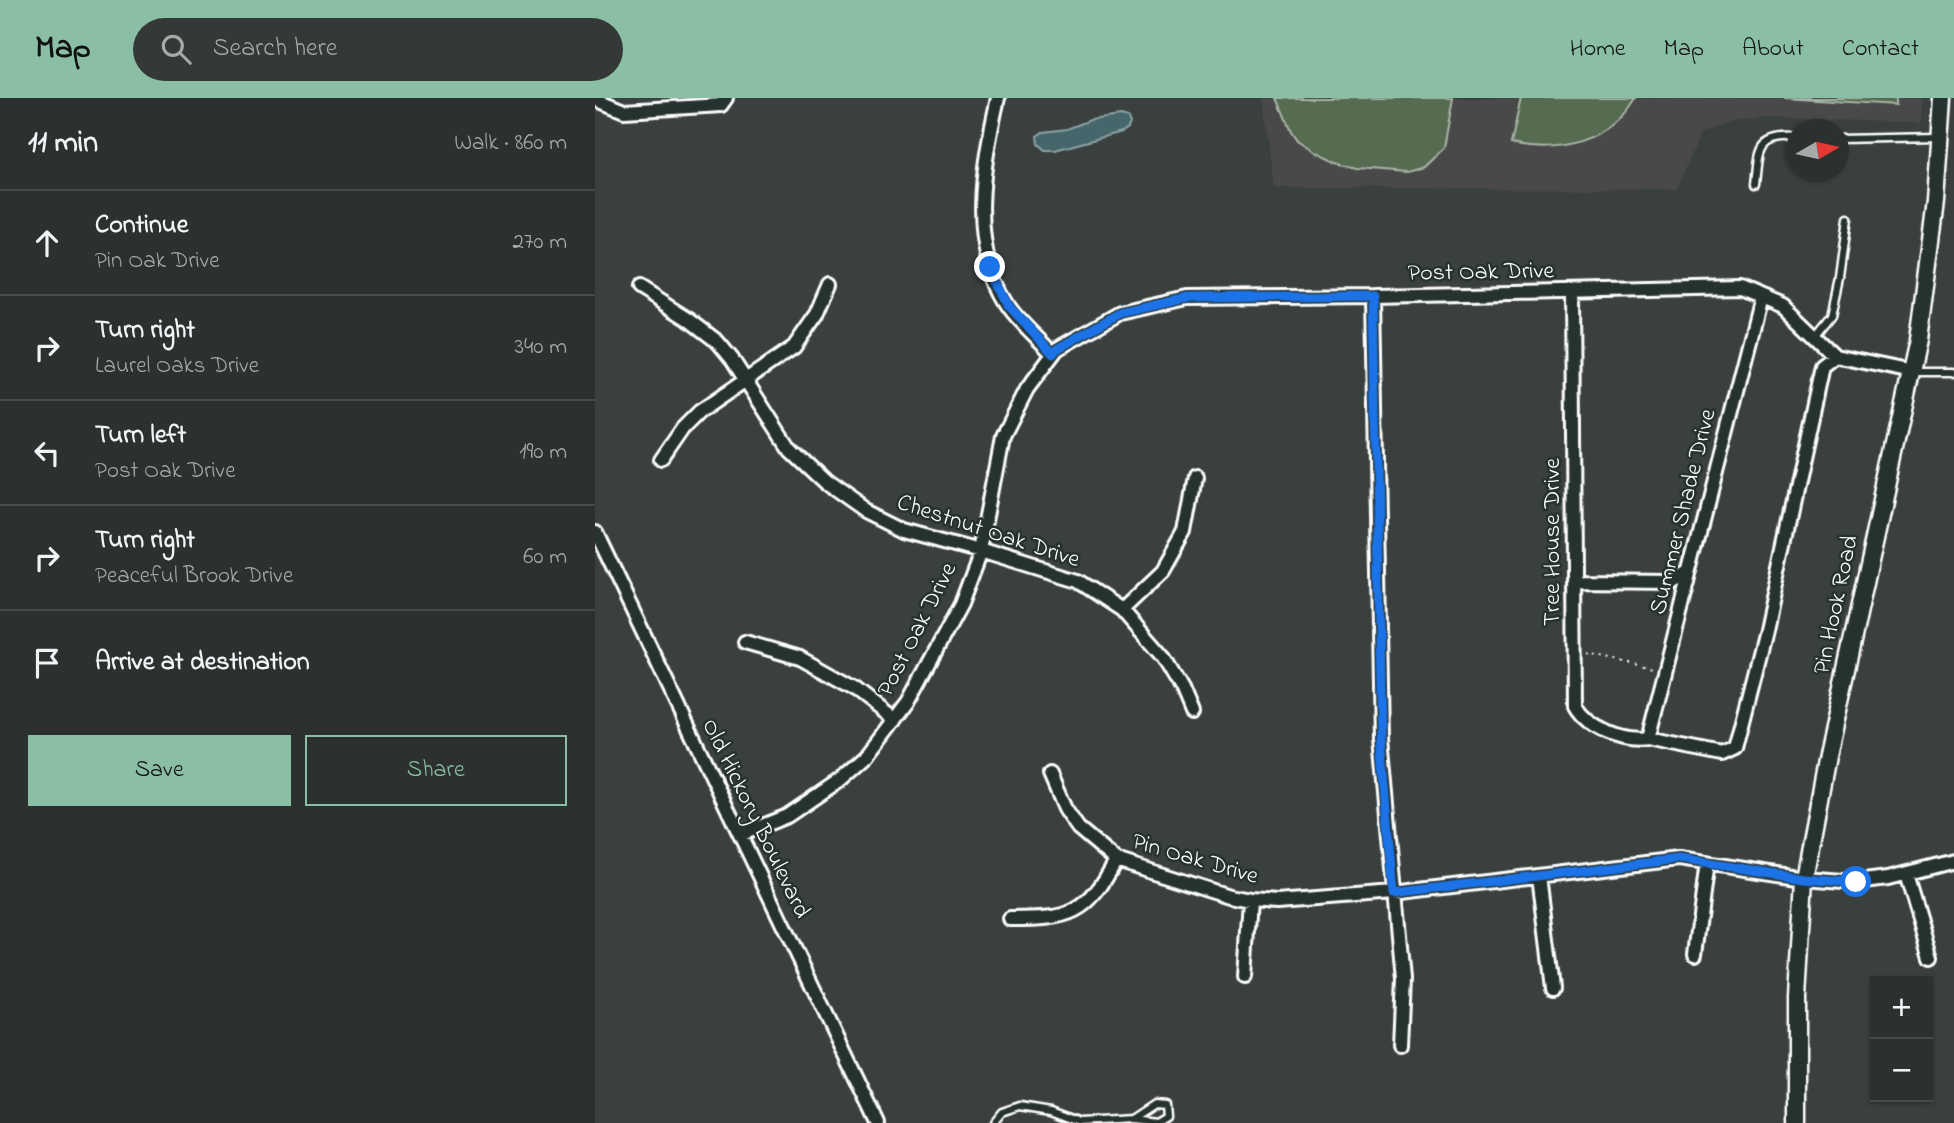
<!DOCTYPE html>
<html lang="en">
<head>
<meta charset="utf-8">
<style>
	:root { --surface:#2c302e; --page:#343836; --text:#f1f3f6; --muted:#a6a9aa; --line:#484b4a; --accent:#8abfa5 }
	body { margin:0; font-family:"Indie Flower",sans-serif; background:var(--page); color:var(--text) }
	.controls { position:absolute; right:21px; bottom:21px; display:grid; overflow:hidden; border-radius:0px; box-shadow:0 2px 5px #0004 }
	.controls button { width:63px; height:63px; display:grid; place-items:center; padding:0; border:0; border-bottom:2px solid var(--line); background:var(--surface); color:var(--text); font:35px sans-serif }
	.compass { position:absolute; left:1191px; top:21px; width:63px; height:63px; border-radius:50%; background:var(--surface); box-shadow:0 2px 5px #0004; rotate:81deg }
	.stop { position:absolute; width:21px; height:21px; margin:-16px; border:5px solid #1a73e8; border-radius:50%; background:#fff }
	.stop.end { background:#1a73e8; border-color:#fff; box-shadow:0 2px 7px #0008 }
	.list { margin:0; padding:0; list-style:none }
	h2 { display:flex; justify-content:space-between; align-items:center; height:91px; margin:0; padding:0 28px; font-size:30px }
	h2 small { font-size:23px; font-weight:400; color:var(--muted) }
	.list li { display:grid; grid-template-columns:46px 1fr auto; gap:21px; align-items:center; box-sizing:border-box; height:105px; padding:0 28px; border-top:2px solid var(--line) }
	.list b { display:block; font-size:26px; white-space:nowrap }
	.list p { margin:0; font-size:23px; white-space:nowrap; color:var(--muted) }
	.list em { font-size:23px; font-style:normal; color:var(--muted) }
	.actions { display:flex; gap:14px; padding:21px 28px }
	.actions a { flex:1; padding:16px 0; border:2px solid var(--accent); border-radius:0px; text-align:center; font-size:24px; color:var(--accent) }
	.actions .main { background:var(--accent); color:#111 }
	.icon { flex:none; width:38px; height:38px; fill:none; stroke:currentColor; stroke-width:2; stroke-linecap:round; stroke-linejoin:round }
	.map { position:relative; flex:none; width:1359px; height:1025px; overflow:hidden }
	header { display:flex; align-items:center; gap:42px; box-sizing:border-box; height:98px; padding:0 35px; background:var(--accent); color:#111 }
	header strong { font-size:33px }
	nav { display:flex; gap:38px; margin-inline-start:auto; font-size:24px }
	.search { width:490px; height:63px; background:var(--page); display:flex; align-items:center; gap:18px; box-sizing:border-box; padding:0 24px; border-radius:38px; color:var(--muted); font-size:26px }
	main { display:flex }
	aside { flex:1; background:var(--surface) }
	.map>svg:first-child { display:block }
	.built { fill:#48494a }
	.pitch { fill:#566c51; stroke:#aab6a8; stroke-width:2 }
	.water { fill:#44666b; stroke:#8fa3a6; stroke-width:2 }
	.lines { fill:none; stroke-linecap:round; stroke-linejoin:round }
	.service-casing { stroke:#fff; stroke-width:11 }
	.minor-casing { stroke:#fff; stroke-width:18 }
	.tertiary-casing { stroke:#fff; stroke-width:21 }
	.path { stroke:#fff; stroke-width:2; stroke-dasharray:2 5; stroke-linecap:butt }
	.service { stroke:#26332d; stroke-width:6 }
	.minor { stroke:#26332d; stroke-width:12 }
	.tertiary { stroke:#26332d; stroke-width:16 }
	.route { stroke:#1a73e8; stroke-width:9 }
	.labels { text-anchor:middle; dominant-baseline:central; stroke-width:5; stroke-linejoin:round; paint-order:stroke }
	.street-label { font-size:24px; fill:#fff; stroke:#26332d }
</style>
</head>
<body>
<header>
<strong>Map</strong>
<div class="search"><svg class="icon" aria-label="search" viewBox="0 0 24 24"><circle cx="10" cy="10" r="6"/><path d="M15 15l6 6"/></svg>Search here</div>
<nav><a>Home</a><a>Map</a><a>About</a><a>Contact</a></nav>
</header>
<main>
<aside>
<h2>11 min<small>Walk · 860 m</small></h2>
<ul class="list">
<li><svg class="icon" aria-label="ahead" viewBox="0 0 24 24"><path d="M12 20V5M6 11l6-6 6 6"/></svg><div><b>Continue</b><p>Pin Oak Drive</p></div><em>270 m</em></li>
<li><svg class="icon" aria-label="right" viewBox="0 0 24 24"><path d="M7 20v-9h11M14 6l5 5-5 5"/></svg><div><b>Turn right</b><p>Laurel Oaks Drive</p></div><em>340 m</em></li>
<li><svg class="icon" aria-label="left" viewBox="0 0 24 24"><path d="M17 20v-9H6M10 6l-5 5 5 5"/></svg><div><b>Turn left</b><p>Post Oak Drive</p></div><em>190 m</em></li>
<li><svg class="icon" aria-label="right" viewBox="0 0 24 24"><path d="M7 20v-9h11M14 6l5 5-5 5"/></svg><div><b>Turn right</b><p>Peaceful Brook Drive</p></div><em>60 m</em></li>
<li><svg class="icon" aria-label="arrive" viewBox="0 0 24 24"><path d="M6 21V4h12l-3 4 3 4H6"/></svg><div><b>Arrive at destination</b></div></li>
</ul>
<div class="actions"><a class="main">Save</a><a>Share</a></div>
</aside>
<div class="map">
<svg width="1359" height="1025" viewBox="0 0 1359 1025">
	<rect width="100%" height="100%" fill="#3a403e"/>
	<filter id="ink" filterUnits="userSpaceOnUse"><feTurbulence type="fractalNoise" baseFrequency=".0143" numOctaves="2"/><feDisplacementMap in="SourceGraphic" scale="14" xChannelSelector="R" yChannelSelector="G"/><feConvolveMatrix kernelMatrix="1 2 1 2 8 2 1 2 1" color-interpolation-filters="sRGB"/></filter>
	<g filter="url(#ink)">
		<path class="built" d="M668,0h659v25l-155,-5 -40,4 -26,11 -24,56 -403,-1z"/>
		<path class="pitch" d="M682,0h176l-9,50 -20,19 -17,5 -50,-4 -20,-6 -23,-11 -17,-11 -6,-9z
			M926,0h115c-26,44 -78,57 -125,46z
			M1189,0h112v7z"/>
		<path class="water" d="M526,18l7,2 2,5 -2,5 -6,4 -67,18h-10l-7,-6 -1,-8 6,-4 24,-3 23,-9z"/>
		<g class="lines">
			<g class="service-casing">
				<path id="service" d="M1244,41l99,-2
					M1161,86c4,-33 0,-49 41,-46
					M1220,238l17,-21 8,-37 8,-60
					M1318,274h41
					M398,1025l9,-11 18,-6 31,5 29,11 51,-3 25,3 10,-6 -1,-11 -11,-1 -23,15"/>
			</g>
			<g class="minor-casing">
				<path id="minor" d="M403,0c-15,67 -31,147 11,209 12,17 30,32 44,47
					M0,1l29,12 97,-6 5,-7
					M44,190l49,31 30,23 14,17 57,89 36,34 41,29 38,19 77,21 97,30 44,29 41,47 19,32 10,24
					M977,194l3,414c13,22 47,37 73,33l74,15 13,-6 30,-118 57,-264 13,-10
					M778,198l8,442 22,241 -3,66
					M66,362l22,-32 16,-16 95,-65 23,-33 13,-30
					M0,434l283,591
					M979,483l100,1 16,-9
					M527,512l41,-39 22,-39 10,-54
					M150,544l55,16 54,30 41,32
					M1053,641l113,-442
					M455,676l15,35 13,19 38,32 113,36 21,4 27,2 117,-9 285,-34 125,19 52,4 32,-4 66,-17
					M145,737l47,-19 53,-36 27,-24 41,-54 53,-98 20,-53 22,-115 24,-47 30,-40 63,-36 67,-15 186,-2 367,-8 43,18 52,50 77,16
					M1311,776l25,83
					M944,778l14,112
					M415,821c61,0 77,-4 106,-59
					M1100,856l12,-91
					M650,879l5,-77"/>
			</g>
			<g class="tertiary-casing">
				<path id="tertiary" d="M1202,1025v-125l7,-120 23,-122 91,-416 18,-138 7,-104"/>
			</g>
			<path class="path" d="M993,556l65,14"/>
			<use href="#service" class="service"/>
			<use href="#minor" class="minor"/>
			<use href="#tertiary" class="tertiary"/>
		</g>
	</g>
	<g class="lines" filter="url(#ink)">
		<path class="route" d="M395,169l19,39 44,48 4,-5 63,-36 68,-15 185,-2 8,442 13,155 285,-34 125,19 52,4"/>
	</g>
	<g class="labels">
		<g class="street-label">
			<text transform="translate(886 175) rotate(-1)">Post Oak Drive</text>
			<text transform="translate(1089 414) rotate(-76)">Summer Shade Drive</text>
			<text transform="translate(393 434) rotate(18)">Chestnut Oak Drive</text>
			<text transform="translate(958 444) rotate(-90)">Tree House Drive</text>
			<text transform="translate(1242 507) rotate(-78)">Pin Hook Road</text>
			<text transform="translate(323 532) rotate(-63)">Post Oak Drive</text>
			<text transform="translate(160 721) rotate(64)">Old Hickory Boulevard</text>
			<text transform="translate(600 762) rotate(16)">Pin Oak Drive</text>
		</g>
	</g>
</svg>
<div class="controls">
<button>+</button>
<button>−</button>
</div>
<svg class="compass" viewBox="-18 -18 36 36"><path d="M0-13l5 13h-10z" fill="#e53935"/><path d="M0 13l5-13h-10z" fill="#a6a9aa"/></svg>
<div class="stop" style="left:1261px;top:784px"></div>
<div class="stop end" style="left:395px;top:169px"></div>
</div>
</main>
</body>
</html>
